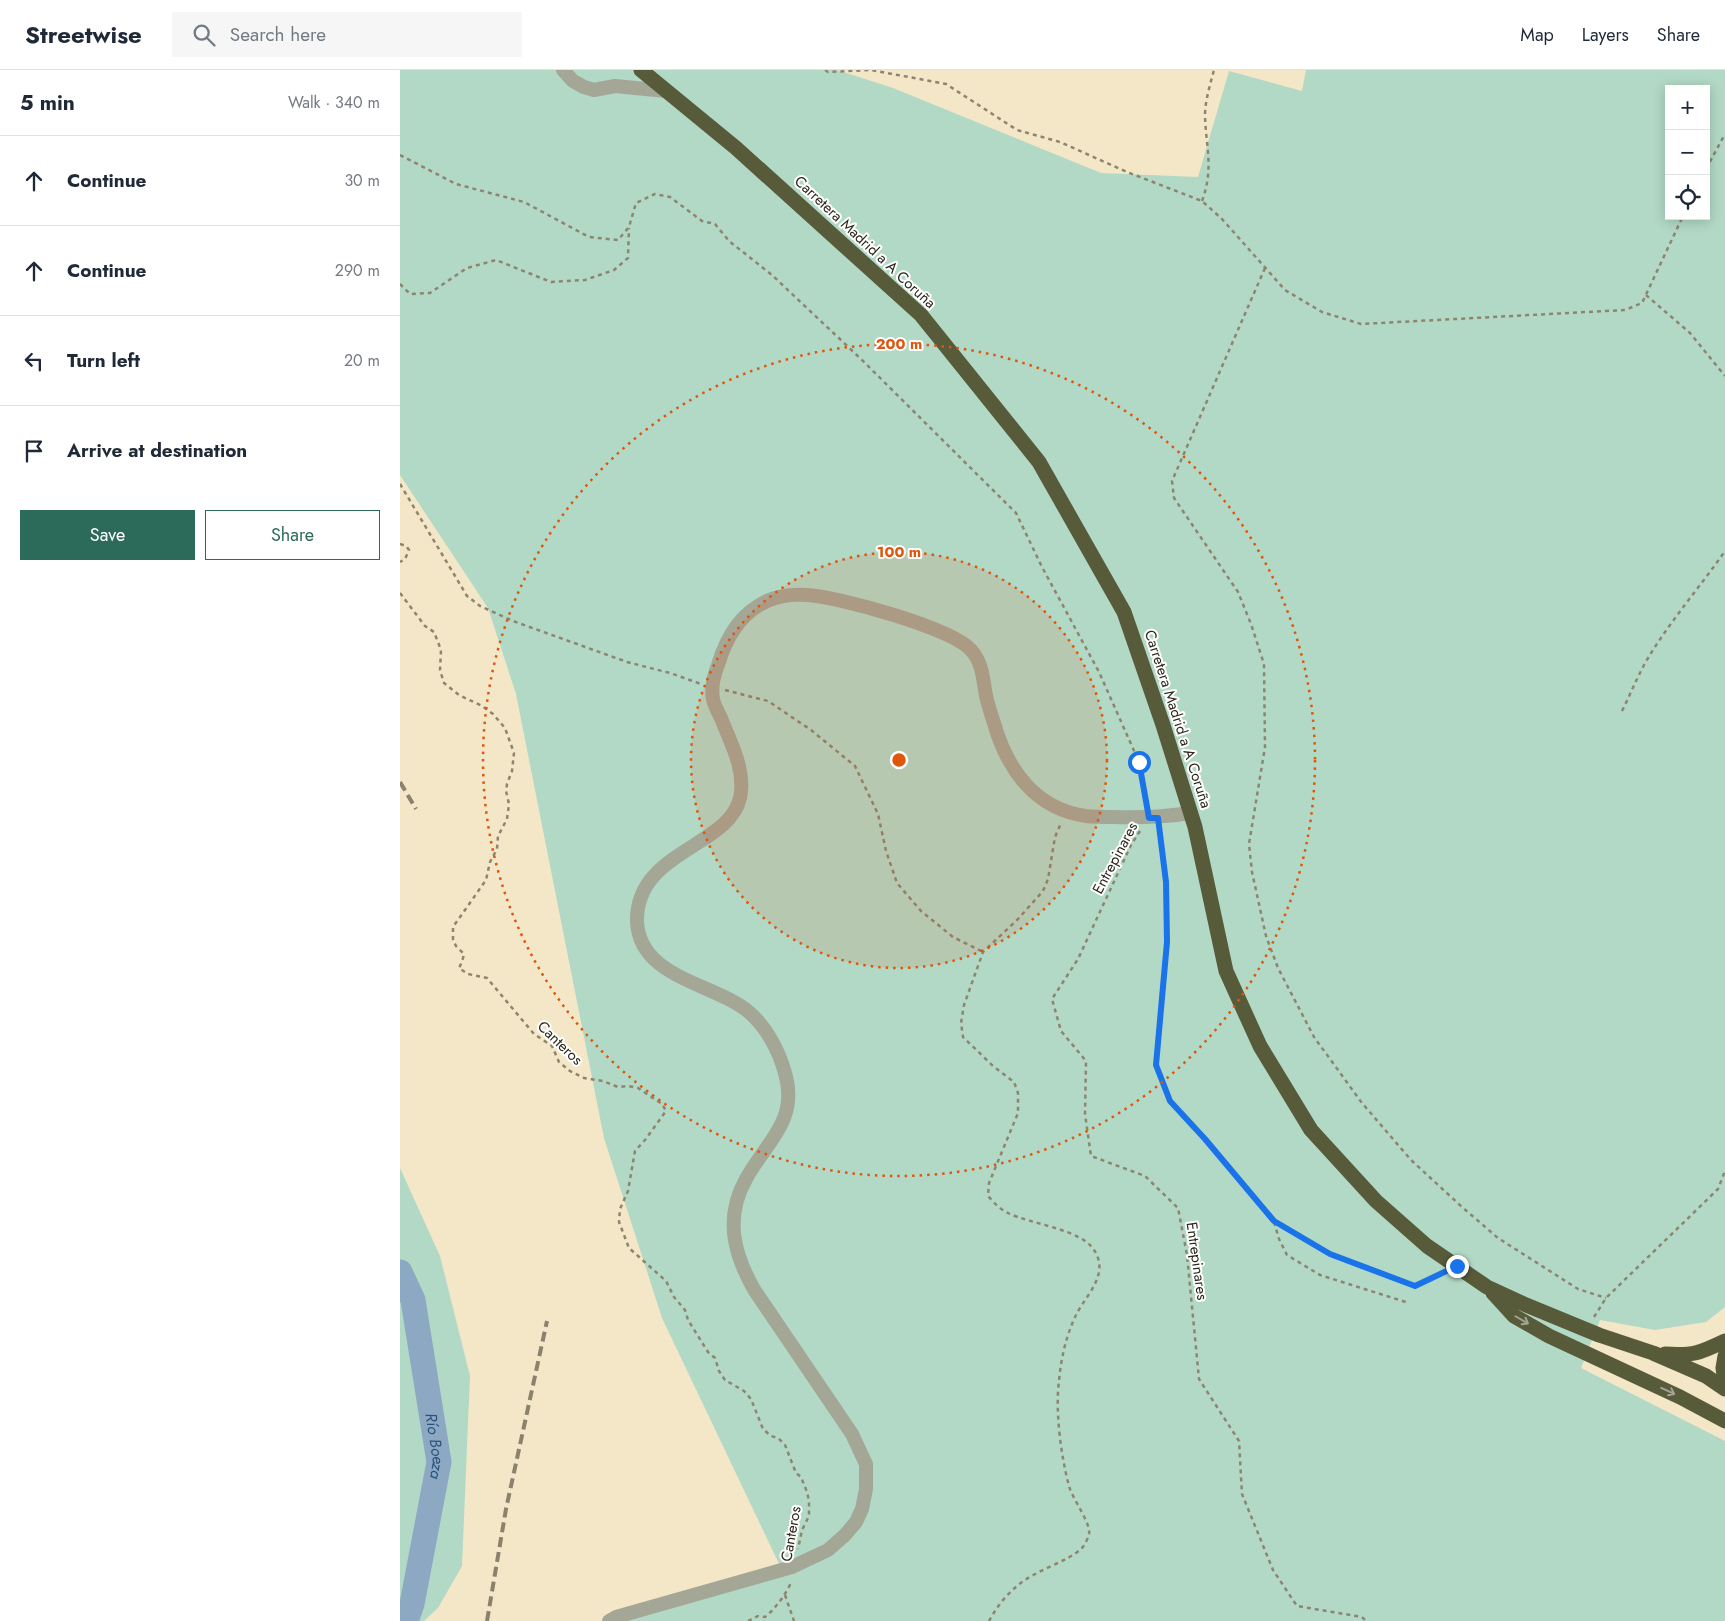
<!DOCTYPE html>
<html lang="en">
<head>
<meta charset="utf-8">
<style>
	:root { --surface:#fff; --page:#f6f6f7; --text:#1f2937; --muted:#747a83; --line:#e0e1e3; --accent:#2c6b59 }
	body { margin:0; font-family:Jost,sans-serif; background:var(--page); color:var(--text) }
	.controls { position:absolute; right:15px; top:15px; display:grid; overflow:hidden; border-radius:0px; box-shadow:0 2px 12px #0003 }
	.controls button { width:45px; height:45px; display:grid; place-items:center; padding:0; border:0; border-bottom:1px solid var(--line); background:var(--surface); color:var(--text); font:25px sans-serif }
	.stop { position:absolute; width:15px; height:15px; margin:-11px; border:4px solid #1a73e8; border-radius:50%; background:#fff }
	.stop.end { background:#1a73e8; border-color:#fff; box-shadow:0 1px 5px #0008 }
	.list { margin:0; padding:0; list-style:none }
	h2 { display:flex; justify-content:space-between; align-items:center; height:65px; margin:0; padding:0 20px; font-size:21px }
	h2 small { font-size:16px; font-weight:400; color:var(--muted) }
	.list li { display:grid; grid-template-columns:32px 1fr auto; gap:15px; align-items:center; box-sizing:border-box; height:90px; padding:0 20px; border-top:1px solid var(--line) }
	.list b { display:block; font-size:19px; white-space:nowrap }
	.list em { font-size:16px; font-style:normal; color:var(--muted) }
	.actions { display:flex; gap:10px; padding:15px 20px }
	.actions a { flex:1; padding:11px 0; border:1px solid var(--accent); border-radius:0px; text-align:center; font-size:18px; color:var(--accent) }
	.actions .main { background:var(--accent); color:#fff }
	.icon { flex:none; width:28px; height:28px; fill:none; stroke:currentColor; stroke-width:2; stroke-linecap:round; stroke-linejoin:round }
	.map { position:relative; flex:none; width:1325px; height:1551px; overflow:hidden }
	header { display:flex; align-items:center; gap:30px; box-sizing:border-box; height:70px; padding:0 25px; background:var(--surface); border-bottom:1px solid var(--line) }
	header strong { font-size:24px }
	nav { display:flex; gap:28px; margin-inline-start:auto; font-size:18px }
	.search { width:350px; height:45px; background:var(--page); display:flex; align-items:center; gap:12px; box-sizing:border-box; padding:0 18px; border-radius:0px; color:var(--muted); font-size:19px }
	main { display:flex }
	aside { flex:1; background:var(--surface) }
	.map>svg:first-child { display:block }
	.green { fill:#b2d9c6; fill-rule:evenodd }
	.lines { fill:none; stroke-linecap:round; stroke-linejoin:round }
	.river { stroke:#8da8c3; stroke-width:25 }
	.path { stroke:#8e856f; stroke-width:2.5; stroke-dasharray:4 4; stroke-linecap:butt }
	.minor { stroke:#a4a696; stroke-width:14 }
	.highway { stroke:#585b3a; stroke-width:15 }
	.rail { stroke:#8a826d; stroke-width:4; stroke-dasharray:10 5; stroke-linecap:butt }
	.oneway { stroke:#a3a593 }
	.route { stroke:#1a73e8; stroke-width:6 }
	.ring { fill:none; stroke:#df560d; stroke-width:2.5; stroke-dasharray:2.5 5 }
	.labels { text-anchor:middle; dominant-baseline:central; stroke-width:4; stroke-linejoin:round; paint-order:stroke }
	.street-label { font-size:15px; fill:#2c271b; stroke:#fff }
	.water-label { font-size:16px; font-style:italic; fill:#2a537b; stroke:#fff }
	.centre { fill:#df560d; stroke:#fff; stroke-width:2.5 }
	.ring-label { font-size:15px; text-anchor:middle; font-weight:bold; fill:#df560d; stroke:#fff; stroke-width:4; stroke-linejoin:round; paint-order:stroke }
</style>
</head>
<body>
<header>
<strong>Streetwise</strong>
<div class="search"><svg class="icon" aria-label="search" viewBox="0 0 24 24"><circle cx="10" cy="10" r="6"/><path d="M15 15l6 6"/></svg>Search here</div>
<nav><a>Map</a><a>Layers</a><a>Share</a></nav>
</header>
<main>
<aside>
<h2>5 min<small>Walk · 340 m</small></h2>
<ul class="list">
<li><svg class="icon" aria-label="ahead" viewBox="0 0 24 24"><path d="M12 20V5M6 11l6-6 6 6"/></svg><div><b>Continue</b></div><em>30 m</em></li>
<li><svg class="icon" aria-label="ahead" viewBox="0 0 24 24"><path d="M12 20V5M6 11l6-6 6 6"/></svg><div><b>Continue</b></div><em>290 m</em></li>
<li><svg class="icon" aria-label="left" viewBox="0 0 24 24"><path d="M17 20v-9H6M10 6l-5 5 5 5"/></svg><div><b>Turn left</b></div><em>20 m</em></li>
<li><svg class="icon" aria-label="arrive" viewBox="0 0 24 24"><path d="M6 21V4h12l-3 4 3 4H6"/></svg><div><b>Arrive at destination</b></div></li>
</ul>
<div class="actions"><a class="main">Save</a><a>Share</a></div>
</aside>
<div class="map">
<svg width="1325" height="1551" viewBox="0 0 1325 1551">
	<rect width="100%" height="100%" fill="#f3e7c7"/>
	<path class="green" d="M0,0h437l56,18 208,85 97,4 31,-106 73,20 4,-21h419v1237l-19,15 -51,8 -55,-10 -19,48 144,73v180h-1103l160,-51 -120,-252 -58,-180 -88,-444 -28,-86 -88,-133zM1269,19h37v127h-37z
		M0,1098l40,88 30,120 -8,190 -24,42 -14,13h-24z"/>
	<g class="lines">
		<path class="river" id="s1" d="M0,1202l13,28 26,162 -27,142 -6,17"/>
		<path class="path" d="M425,0l3,2 43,-2 75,14 71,46 43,12 67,30 75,29 20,18 63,71 37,22 39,12 264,-14 17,-7 41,-87
			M0,85l56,29 68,18 65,35 29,3 11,-13 7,-24 19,-9 15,3 32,24 13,3 14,17 43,34 89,84 155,154 26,54 57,105 40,90 7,42
			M1306,99l19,-35
			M802,131c12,-33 4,-53 3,-85 0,-15 5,-31 9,-46
			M865,198l-93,213 2,17 64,94 13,32 13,40 1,83 -16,97 3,28 14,64 12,32 36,69 48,66 49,57 51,47 36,31 80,51 28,9
			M0,214l10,10 20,-1 37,-25 29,-8 55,22 34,-2 29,-10 14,-12 1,-30
			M1246,225l44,38 35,43
			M0,414l67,112 13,10 33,15 114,41 43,11 31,11
			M0,474l6,2 3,4 -4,9 -5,3
			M0,523l25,33 9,6 2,5 5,13 -1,20 4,13 15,12 23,11 11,8 12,14 9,25 -2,18 -5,13 -1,7 3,13 -2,15 -9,17 -1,13 -7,13 -4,18 -33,47v13l3,6 8,8 -2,8 -3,6 9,6 19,4 47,56 18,12 7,16 11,9 14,7 19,3 15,6 10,-1 10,2 24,16 4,7 -21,29 -10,11 -7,40 -8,18 -1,13 10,26 37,33 8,16 11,13 3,10 20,32 7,6 4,13 6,9 19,11 7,8 12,30 8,7 7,2 7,7 11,28 5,4 6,15 2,9v15l-7,14 -4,19
			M325,620l43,11 43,29 44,36 23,48 8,37 11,32 24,28 32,26 30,15
			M1222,641c9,-18 16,-36 26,-53 23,-38 52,-71 77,-107
			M759,759l7,53 1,60 -11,123 14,36 35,38 69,82 55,33 86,32 27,-13
			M740,761l-9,14 -53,114 -26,40 9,32 25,30 -1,53 6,42 54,20 33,32 9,47 12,124 40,62 3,53 31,76 24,36 65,11 4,4
			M874,1152l5,17 8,16 33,20 89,28
			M1194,1247l12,-19 112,-109 7,-18
			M385,1525l9,26
			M348,1551l10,-5 7,1c12,-10 20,-22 27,-36
			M589,1551c7,-13 17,-26 28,-35 18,-16 51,-24 65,-38 3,-3 6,-10 7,-14 2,-11 -16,-34 -20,-48 -8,-30 -14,-75 -10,-105 2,-23 7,-45 17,-66 6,-12 19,-27 22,-39 3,-9 1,-19 -4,-26 -13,-21 -64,-26 -86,-37 -8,-4 -14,-10 -20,-17l1,-13 29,-70v-20l-4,-11 -21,-16 -30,-29 -2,-14 3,-18 19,-53 35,-33 25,-28 5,-12 7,-42 6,-14"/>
		<path class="minor" d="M163,0l10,11 11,6 10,3 21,-4 51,5
			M209,1551l7,-4 176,-50 36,-17 17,-15 11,-13 6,-13 4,-20v-25l-14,-30 -97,-143c-21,-36 -31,-73 -9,-112 20,-37 53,-58 39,-106 -6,-22 -18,-45 -35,-60 -34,-30 -111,-34 -113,-92 -1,-70 92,-74 103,-123 6,-28 -9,-54 -19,-80 -3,-6 -7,-13 -8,-19 -2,-11 1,-24 5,-34 8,-27 22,-52 49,-64 13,-6 27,-7 41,-6 31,2 144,33 163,55 12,13 12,30 15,46 2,9 5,18 8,27 13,46 41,86 92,93 9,1 19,1 28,1 28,1 49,0 77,-4"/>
		<path class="highway" d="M241,0l95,78 185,167 118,147 85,150 39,113 32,102 31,144 34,75 51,84 65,71 51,45 60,41 39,18 73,30 54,18 53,23 19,13
			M1093,1223l21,23 35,20 131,61 45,24
			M1265,1284c28,2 35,-1 60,-13
			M1325,1286l-2,12 2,13"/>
		<path class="rail" d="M0,712l16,27
			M87,1551l19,-112 41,-188"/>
	</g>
	<defs><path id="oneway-shaft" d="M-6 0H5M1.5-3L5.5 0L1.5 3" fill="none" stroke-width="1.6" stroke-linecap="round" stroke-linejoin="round" transform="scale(1.25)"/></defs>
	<g class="oneway">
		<use href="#oneway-shaft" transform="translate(1122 1250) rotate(30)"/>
		<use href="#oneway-shaft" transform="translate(1268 1321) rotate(25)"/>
	</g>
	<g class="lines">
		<path class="route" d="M739,692l10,56h9l8,64 1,60 -11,123 14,36 35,38 69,82 56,33 85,32 42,-20"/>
	</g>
	<circle cx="499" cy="690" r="208" fill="#df560d" fill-opacity=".12"/>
	<g class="ring">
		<circle cx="499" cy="690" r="208"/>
		<circle cx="499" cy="690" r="416"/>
	</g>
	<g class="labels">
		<g class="street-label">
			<text transform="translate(465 172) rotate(43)">Carretera Madrid a A Coruña</text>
			<text transform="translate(778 649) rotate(72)">Carretera Madrid a A Coruña</text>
			<text transform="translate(715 788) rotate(-62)">Entrepinares</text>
			<text transform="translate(160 973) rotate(44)">Canteros</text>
			<text transform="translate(797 1191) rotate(82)">Entrepinares</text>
			<text transform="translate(391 1464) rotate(-80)">Canteros</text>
		</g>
		<g class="water-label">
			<text stroke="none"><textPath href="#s1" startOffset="179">Río Boeza</textPath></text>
		</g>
	</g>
	<circle cx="499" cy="690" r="8" class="centre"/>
	<g class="ring-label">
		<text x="499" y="279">200 m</text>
		<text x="499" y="487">100 m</text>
	</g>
</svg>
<div class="controls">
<button>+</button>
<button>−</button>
<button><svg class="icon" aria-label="locate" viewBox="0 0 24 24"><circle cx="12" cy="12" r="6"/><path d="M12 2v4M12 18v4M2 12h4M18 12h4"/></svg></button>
</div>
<div class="stop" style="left:739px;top:692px"></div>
<div class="stop end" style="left:1057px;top:1196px"></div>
</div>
</main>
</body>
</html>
